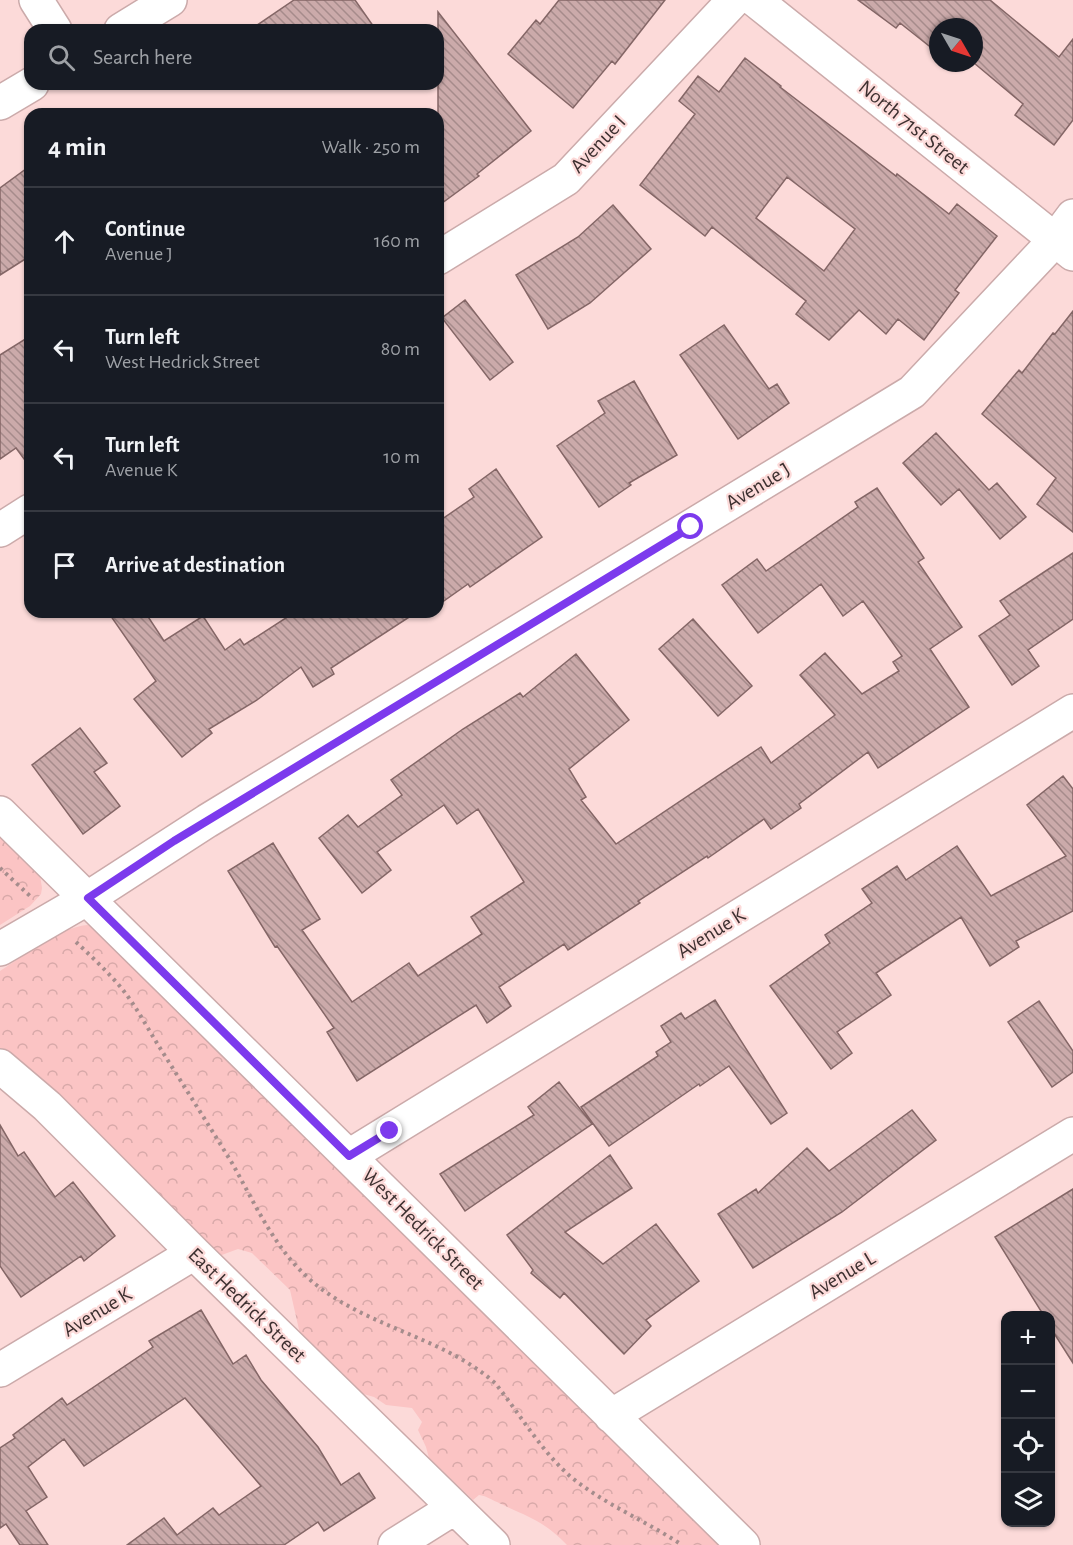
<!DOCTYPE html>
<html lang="en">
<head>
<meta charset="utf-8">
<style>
	:root { --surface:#171b24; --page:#20242c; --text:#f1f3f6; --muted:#9ea1a6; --line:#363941 }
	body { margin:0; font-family:"Alegreya Sans",sans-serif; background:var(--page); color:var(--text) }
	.controls { position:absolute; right:18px; bottom:18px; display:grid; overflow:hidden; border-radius:12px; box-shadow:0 2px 4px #0004 }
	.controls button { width:54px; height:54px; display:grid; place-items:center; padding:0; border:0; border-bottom:2px solid var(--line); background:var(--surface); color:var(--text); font:30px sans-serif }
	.compass { position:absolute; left:929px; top:18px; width:54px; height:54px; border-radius:50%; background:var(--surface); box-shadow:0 2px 4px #0004; rotate:129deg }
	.stop { position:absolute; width:18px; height:18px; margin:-14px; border:4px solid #7c3aed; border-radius:50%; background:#fff }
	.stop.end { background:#7c3aed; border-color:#fff; box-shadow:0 2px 6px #0008 }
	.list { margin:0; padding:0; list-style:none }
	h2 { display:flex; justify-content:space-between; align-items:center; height:78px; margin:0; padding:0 24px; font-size:26px }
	h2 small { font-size:20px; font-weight:400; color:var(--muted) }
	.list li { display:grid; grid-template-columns:39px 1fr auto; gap:18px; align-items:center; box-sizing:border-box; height:108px; padding:0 24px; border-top:2px solid var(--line) }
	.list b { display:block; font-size:22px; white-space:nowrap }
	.list p { margin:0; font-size:20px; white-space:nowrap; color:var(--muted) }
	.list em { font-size:20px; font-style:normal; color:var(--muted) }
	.icon { flex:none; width:33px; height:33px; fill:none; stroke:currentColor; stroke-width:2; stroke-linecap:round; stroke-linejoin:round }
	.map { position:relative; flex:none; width:1073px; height:1545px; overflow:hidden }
	.search { position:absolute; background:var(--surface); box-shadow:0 2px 4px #0004; left:24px; top:24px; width:420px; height:66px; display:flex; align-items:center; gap:15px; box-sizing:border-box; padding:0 21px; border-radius:18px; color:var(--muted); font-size:22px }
	.panel { position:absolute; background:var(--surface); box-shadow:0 2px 4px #0004; left:24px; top:108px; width:420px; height:510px; border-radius:18px }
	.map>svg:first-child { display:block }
	.park { fill:url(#park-crowns) }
	.building { fill:url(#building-back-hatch); stroke:#846666; stroke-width:1.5; fill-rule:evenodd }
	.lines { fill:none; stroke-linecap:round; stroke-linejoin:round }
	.minor-casing { stroke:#cbaaaa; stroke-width:36 }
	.path { stroke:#a58c8c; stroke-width:4; stroke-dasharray:3 4.5; stroke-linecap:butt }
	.minor { stroke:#fff; stroke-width:33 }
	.route { stroke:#7c3aed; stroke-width:8 }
	.labels { text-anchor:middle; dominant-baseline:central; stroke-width:4.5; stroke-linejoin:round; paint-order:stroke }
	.street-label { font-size:21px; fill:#3d3030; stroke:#fcdad9 }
</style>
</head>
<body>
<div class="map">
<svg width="1073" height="1545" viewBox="0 0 1073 1545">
	<defs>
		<pattern id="park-crowns" width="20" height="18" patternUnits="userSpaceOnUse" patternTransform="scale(1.5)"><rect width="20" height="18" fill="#fbc4c4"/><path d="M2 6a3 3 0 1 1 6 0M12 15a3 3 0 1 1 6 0" fill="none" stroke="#d8a9a9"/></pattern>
		<pattern id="building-back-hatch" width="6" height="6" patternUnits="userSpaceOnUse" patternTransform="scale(1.5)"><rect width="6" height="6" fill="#cbaaaa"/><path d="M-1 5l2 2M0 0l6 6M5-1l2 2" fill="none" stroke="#a68b8b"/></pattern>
	</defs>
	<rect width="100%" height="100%" fill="#fcdad9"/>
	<path class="park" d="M0,831l40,44 2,13 -1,6 -11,12 -30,19z
		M87,925l14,2 632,618h-166c-25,-26 -40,-28 -70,-43 -7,-3 -11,-6 -18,-7l-6,5 -44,-42 -3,-11 -8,-17 4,-8 -10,-14 -26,-3 -12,-8 -14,-4 -60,-59 -10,-44 -38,-37 -14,-4 -19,7 -219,-208v-77c24,-15 58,-43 87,-46z"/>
	<path class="building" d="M294,0h61l21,30h-126z
		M559,0h106l-50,64 -3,-3 -39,47 -65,-54 28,-34 4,4z
		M858,0h132l69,57 14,-18v81l-19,25 -39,-30 8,-11 -49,-41v-36h-36v26l-38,-30 -4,5z
		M438,12l93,119 -54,43 2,2 -41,30z
		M745,58l36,28 -1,1 116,89 1,-2 52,40 8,-10 40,32 -42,54 4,3 -35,47 -26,-21 -12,15 -27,-24 -30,30 -33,-26 10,-13 -94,-74 -7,9 -65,-51 55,-71 -16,-13 19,-25 21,16zM787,177l68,52 -31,42 -68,-53z
		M30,166v90l-30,19v-87z
		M613,205l38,44 -61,54 -42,26 -32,-54 62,-38z
		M465,300l48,62 -23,18 -48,-62z
		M1073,311v221l-36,-28 19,-26 -74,-64 37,-44 3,3 31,-40 2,1z
		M724,325l45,64 8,-5 12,19 -51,36 -58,-84z
		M30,336v131l-14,-19 -16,11v-104z
		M634,381l43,74 -48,28 2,2 -32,22 -42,-61 48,-33 -7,-12z
		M936,433l53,57 8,-7 29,34 -26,22 -41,-50 -18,16 -38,-42z
		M496,469l46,68 -72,50 -2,-3 -30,21v-83l36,-25 -5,-8z
		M877,488l47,70 -6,4 44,65 -32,22 39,58 -91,61 -10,-16 -69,52 2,4 -30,21 -7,-10 -56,39 -1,-2 -69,45 2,2 -72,47 -4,-6 -65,43 12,19 -24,17 -11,-18 -119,76 -30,-49 7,-4 -57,-82 -2,1 -47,-76 45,-28 47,76 -18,11 50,72 57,-39 9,13 64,-42 -11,-17 53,-35 -46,-73 -21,15 -13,-19 -67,47 14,18 -29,23 -43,-55 29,-23 10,12 44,-32 -11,-15 72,-51 57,-36 3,4 53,-43 53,66 -60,49 17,28 -5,3 35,44 145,-97 10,16 64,-48 -35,-40 25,-22 37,41 37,-23 -6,-9 9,-6 -39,-55 -20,15 -22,-32 -63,49 -36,-48 35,-26 9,12 92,-64 -3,-5z
		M1073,553v66l-45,31 11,16 -27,19 -33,-49 31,-21 -10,-14z
		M108,612h37l19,29 39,-25 22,34 15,-11 4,6 51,-33h122l-86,56 3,6 -21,13 -12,-20 -44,33 -48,29 3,4 -30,24 -48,-58 22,-18z
		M693,619l59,67 -34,30 -59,-67z
		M80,728l27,35 -13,9 26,34 -37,28 -51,-69z
		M1063,776l10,13v122l-57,30 3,6 -29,19 -29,-49 -85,56 15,22 -54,37 15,21 -21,16 -61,-83 60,-43 -5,-8 47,-32 -10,-14 35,-23 9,14 51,-34 34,50 75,-40 -39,-51z
		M715,1000l72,113 -16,11 -42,-58 -29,20 -1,-2 -90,62 -28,-39 77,-51 -2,-4 15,-10 -10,-16 20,-13 4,6z
		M1039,1001l34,50v21l-21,15 -44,-65z
		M559,1082l33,42 -127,87 -25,-37 94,-59 -6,-8z
		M912,1110l24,30 -94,72 -89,56 -35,-54 38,-25 2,4 49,-45 22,23z
		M0,1125l18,31 6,-4 31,45 18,-15 42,54 -31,25 -3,-5 -60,41 -21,-31z
		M610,1155l22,33 -67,44 38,32 53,-40 43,57 -53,39 5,6 -27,28 -60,-61 -4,5 -29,-25 2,-3 -26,-35z
		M1073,1189v174l-23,-36v-11h-6l-49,-79z
		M201,1310l32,54 13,-9 15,25 57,67 23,38 18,-12 16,25 -51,33 -6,-9 -34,23h-157l37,-27 13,17 36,-27 6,7 42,-29 -76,-88 -101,68 -20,-27 -36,28 19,30 -21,14 22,34h-28l-14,-21 -6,4v-80l15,-10 -2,-3 49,-37 5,7 86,-58 -4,-6z"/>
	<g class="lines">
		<g class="minor-casing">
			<path id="minor" d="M36,0l19,30
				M755,0l318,254
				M121,30l49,-30
				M0,103l32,-19
				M438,258l128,-79 168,-179
				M0,530l30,-19
				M0,813l743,732
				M0,949l88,-51 119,-77 705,-429 143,-152 18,-24
				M0,1066l47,40 147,147 299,292
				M349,1156l724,-445
				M0,1370l194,-117
				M611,1416l462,-282
				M395,1545l59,-37"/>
		</g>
		<path class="path" d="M0,868l30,28
			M76,942c16,15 33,31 47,48 14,18 25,39 37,58 24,38 48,76 72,115 21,37 40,80 71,110 53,53 137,61 192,110 25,31 46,68 76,94 33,27 75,44 111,68"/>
		<use href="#minor" class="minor"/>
	</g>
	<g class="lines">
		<path class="route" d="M390,1131l-41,25 -261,-258 86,-57 517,-314"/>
	</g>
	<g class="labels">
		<g class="street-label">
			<text transform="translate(914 127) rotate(39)">North 71st Street</text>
			<text transform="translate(598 144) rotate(-47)">Avenue I</text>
			<text transform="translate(758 486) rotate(-31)">Avenue J</text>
			<text transform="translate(711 933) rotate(-32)">Avenue K</text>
			<text transform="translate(423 1229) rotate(45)">West Hedrick Street</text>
			<text transform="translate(842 1275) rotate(-31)">Avenue L</text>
			<text transform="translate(247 1305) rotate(44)">East Hedrick Street</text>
			<text transform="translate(97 1312) rotate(-31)">Avenue K</text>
		</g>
	</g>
</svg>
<div class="controls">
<button>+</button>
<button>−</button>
<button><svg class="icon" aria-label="locate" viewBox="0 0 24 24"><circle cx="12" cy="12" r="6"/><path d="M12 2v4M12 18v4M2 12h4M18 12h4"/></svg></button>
<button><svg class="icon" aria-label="layers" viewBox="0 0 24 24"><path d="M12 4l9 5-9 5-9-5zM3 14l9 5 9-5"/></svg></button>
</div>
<svg class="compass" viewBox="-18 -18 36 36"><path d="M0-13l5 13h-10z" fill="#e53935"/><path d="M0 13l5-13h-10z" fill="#9ea1a6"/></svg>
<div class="stop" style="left:691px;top:527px"></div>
<div class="stop end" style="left:390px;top:1131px"></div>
<div class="search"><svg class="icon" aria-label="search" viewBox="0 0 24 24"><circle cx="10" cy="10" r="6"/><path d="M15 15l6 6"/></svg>Search here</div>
<section class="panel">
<h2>4 min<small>Walk · 250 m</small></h2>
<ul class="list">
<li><svg class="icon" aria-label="ahead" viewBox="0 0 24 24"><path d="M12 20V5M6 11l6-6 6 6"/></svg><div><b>Continue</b><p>Avenue J</p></div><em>160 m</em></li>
<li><svg class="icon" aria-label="left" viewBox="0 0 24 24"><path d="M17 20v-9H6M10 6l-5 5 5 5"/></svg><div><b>Turn left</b><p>West Hedrick Street</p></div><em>80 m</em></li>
<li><svg class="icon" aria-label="left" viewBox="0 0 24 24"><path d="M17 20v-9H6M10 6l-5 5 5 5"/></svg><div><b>Turn left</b><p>Avenue K</p></div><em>10 m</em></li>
<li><svg class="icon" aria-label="arrive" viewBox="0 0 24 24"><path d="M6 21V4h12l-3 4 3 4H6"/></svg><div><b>Arrive at destination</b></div></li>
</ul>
</section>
</div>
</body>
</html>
